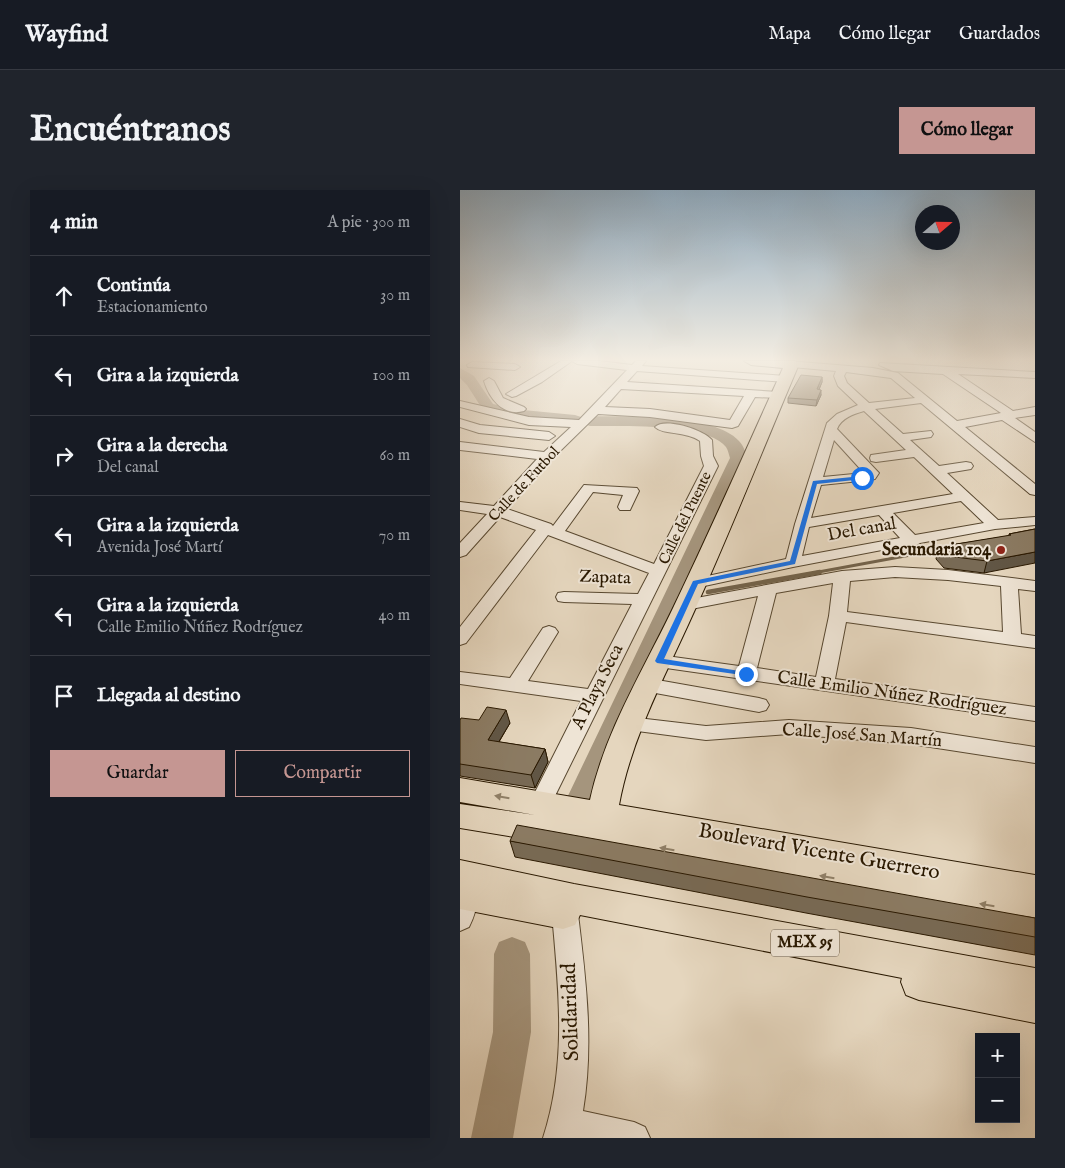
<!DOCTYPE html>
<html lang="es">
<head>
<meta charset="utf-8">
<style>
	:root { --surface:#171b24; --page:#20242c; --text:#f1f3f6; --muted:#9ea1a6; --line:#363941; --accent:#c59692 }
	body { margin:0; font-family:"IM FELL English",serif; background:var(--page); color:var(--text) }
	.controls { position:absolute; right:15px; bottom:15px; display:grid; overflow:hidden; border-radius:0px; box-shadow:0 5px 20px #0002 }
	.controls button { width:45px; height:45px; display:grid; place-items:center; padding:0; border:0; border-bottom:1px solid var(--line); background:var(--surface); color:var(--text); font:25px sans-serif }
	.compass { position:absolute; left:455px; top:15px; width:45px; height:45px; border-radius:50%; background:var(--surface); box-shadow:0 5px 20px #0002; rotate:70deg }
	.stop { position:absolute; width:15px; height:15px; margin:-11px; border:4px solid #1a73e8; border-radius:50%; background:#fff }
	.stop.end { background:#1a73e8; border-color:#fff; box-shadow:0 1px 5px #0008 }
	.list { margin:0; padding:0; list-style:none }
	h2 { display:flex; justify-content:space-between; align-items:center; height:65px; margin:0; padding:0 20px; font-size:21px }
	h2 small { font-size:16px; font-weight:400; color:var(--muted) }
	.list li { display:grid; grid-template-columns:32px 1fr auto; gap:15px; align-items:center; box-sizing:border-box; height:80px; padding:0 20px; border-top:1px solid var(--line) }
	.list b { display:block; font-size:19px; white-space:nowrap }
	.list p { margin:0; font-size:16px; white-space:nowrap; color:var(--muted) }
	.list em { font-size:16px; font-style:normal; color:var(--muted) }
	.actions { display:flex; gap:10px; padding:15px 20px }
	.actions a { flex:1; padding:11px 0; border:1px solid var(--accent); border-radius:0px; text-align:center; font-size:18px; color:var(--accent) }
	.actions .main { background:var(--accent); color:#111 }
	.icon { flex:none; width:28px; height:28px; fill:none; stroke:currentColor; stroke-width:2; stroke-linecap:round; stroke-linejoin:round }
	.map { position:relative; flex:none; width:575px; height:948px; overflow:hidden; border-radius:0px }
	header { display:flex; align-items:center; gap:30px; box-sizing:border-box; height:70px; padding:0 25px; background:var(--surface); border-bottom:1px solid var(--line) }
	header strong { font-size:24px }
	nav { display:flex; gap:28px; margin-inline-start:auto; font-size:18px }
	.intro { display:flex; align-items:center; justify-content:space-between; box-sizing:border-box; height:120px; padding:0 30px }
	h1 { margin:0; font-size:35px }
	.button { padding:12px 22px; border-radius:0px; background:var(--accent); color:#111; font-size:18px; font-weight:700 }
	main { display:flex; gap:30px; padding:0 30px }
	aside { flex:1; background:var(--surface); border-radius:0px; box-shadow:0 5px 20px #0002 }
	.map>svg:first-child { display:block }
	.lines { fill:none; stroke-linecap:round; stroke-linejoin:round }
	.stream-far1 { stroke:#73634b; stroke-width:3 }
	.stream { stroke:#73634b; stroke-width:4.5 }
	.river { fill:#a5957d; fill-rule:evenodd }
	.minor-casing { stroke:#584830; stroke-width:2 }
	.major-casing { stroke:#291800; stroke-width:2 }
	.minor { fill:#eee4d5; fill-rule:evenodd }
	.major { fill:#e5d6be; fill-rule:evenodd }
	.wall { fill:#786a55; stroke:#291800 }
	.shaded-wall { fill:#615645; stroke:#291800 }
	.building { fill:#8b7b63; stroke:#291800 }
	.oneway { fill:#908068 }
	.route { fill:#1a73e8 }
	.poi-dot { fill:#8f2418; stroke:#eee4d5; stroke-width:2 }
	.labels { text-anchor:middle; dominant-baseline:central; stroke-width:4; stroke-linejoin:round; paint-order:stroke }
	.far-street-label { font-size:15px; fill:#291800; stroke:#eee4d5 }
	.shield { fill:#eee4d5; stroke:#645540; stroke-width:1 }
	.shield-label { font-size:16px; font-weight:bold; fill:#291800 }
	.street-label { font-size:18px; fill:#291800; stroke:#eee4d5 }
	.poi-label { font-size:18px; font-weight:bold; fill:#291800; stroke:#eee4d5; text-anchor:end }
	.near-street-label { font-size:21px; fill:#291800; stroke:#eee4d5 }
</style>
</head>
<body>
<header>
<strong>Wayfind</strong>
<nav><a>Mapa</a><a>Cómo llegar</a><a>Guardados</a></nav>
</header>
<div class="intro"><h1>Encuéntranos</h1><a class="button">Cómo llegar</a></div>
<main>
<aside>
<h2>4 min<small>A pie · 300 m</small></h2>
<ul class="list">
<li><svg class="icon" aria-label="ahead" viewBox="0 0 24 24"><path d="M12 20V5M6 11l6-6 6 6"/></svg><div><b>Continúa</b><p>Estacionamiento</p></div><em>30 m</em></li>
<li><svg class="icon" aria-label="left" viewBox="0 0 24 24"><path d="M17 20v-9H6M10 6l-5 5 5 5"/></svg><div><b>Gira a la izquierda</b></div><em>100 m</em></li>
<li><svg class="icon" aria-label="right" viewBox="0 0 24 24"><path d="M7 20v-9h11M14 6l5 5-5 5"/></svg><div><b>Gira a la derecha</b><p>Del canal</p></div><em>60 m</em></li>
<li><svg class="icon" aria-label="left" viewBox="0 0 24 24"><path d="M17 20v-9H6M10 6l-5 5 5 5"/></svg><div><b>Gira a la izquierda</b><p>Avenida José Martí</p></div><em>70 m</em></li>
<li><svg class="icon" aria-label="left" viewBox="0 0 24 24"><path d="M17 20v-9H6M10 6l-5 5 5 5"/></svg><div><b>Gira a la izquierda</b><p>Calle Emilio Núñez Rodríguez</p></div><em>40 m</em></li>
<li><svg class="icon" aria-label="arrive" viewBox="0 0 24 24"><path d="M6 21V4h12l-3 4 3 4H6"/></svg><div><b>Llegada al destino</b></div></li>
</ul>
<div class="actions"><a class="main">Guardar</a><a>Compartir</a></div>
</aside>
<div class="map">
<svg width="575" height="948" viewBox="0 0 575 948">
	<rect width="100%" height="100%" fill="#e5d6be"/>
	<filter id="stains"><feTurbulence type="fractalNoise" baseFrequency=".004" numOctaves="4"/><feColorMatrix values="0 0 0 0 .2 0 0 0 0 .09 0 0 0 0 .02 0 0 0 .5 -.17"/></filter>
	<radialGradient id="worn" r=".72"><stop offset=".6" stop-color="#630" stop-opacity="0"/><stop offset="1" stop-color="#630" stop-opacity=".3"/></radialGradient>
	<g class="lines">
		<path class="stream-far1" d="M353,383l130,-24"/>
		<path class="stream" d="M248,402l112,-20
			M214,407l3,-1"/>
		<path class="river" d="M0,178l14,8 19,28 30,6 52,5 6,2 2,3 7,-4c36,1 124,-3 149,25 5,5 6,11 9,17l-153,344 -4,8 -11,4 -11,-4 -4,-8 165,-344c-1,-3 -2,-8 -4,-11 -17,-24 -107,-21 -136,-21l-6,-2 -2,-3 -7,4 -52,-5 -40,-10 -16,-25 -7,-7z
			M52,747l13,5 5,12 1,78 -18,106h-42l22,-106 1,-78 5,-12z"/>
		<g class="minor-casing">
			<path id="minor" d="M101,171h38l33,4 4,-4h10l-4,5 144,10 5,3 -5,3 -149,-11 -10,11 152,10 6,3 -6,3 -24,-1 -17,29 -6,2 -82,-11 -52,-3 -46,45 -45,50 44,15 2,2 31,-41 53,3 2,3 -9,19h-10l-2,-3 5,-12 -30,-3 -28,39 89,33 50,-98 -3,-10 -1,-15c-14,-10 -37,-6 -45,-14 10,-10 49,3 57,13l1,16 5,10 -167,338 -3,6 -8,3 -8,-3 -3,-6 52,-103 -121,-17v-12l50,6 33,-50 6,-2 6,2 3,4 -30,49 60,8 44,-85 -68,-2 -6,-1 -2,-4 2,-4 6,-1 74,2 11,-21 -101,-38 -82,108 -6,2v-18l76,-97 -36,-13 -34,38 -6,2v-14l27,-29 -27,-4v-8l34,4 43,-47 -77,-9v-8l84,10 27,-25 -42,-2 -69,-18v-6l69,16 50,3 48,-50 -50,-6 -5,-3 -30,21 -26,14 -4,1 -6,-3zM161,199l123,7 -14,24 -80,-11 -45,-2z
				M328,171l85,7 25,5 59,48 44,-8 -58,-39 -50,-3 -14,-6 1,-2 155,9v6l-77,-4 55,37 22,-4v8l-20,3 20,14v10l-33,-22 -37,7 70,57v11l-5,-1 -109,-91 -46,6 28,25 28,-3 2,3 -2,3 -21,3 29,26 27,-4 5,1 2,3 -2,3 -24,4 51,47 37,-3v8l-40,4 -75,14 -7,4 -5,-2 -115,22 -98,21 -6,-2 -2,-3 2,-3 97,-21 9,-35 32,-101 10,-9 21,-9 -20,-19 -4,-10 2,-5 -44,-4 -5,-3zM386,182l45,6 24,20 -46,5 -22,-20 -3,-7zM404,221l42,39 -35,5 -1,3 1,3 5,1 38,-5 39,37 -142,24 10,-33 49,-5 5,-1 4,-6 -42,-44c4,-11 17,-15 27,-18zM374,250l30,33 -41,4zM501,311l23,22 -69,12 -22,-22zM419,325l21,23 -98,18 7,-29z
				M12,172l43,2 5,3 -5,3 -47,-3 -1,-2z
				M29,188l5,3 9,17 21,9 2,2 -2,2c-21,6 -35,-13 -40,-30z
				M0,229l20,6 69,7 6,4 -6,4 -70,-7 -19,-6z
				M435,377l53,3 87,11v10l-17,-2 3,45 14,2v12l-189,-26 -11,57 200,28v14l-376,-54 -7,-2 -2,-4 2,-4 7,-2 80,11 19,-70 -72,14 -6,-1 -3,-4 3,-4 162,-30zM435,387l53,3 53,6 2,46 -156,-20 3,-31zM373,393l-4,33 -13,61 -59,-9 19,-75z
				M186,488l113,20 7,2 3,5 -3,5 -7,2 -120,-22 -3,-5 3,-5z
				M169,527l77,9 83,-6 122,8 124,19v16l-124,-19 -122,-10 -83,6 -84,-11 -3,-5 3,-5z
				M5,694l9,3c6,13 1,28 -5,40l-9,4v-45z
				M105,712l9,4 4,8c8,66 16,131 5,197l51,11 11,5 5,11h-107c24,-73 16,-148 9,-224l4,-8z"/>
		</g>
		<g class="major-casing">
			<path id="major" d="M284,171h51l4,3c-34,80 -66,161 -102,241 -29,66 -65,129 -78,200l416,70v54l-447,-80 -128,-21v-24l75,11 -75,-13v-24l130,22c15,-69 54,-131 84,-194 38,-79 73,-159 109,-238l-32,-3z
				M0,670l114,24 461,84v55l-116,-23 -13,-5 -5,-13 1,-4 -322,-63 -5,10 -12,4 -103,-20z"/>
		</g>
		<use href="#minor" class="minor"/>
		<use href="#major" class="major"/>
	</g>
	<path class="wall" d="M362,187v5l-3,7 2,6 -5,11 -28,-3v-5z
		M575,339l-51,44 -40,-5 -8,-9 2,-12 71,-11v-2z
		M0,530l50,3 -11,19 46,7 3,13 -13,26 -75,-12z
		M50,651l525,77v37l-229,-42 -291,-56z"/>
	<path class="shaded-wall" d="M362,187v5l-5,13v-6z
		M361,200v5l-5,11 1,-6z
		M575,362v11l-51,10 3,-12z
		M46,520l4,13 -18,30 -4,-13z
		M85,559l3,13 -13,26 -4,-13z"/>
	<path class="building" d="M341,185l21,2 -5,12 4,1 -4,10 -29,-2z
		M575,339v23l-48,9 -40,-5 -9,-9 73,-12 -2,-1z
		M27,517l19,3 -18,30 57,9 -14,26 -71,-11v-44l1,-2 18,2z
		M57,635l518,93v19l-228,-40 -297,-56z"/>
	<defs><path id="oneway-solid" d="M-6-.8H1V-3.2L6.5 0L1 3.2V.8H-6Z" transform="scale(1.25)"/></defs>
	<g class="oneway">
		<use href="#oneway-solid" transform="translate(42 607) rotate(-170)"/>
		<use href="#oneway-solid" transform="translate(207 659) rotate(-170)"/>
		<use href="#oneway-solid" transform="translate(367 687) rotate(-170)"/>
		<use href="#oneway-solid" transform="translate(527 715) rotate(-170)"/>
	</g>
	<linearGradient id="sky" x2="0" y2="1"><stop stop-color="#8da8bd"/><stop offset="0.56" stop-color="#f3ede2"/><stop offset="1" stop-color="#f3ede2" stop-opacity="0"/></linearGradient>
	<rect width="575" height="303" fill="url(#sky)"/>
	<path class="route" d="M402,286l2,3 -47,5 -22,80 -97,20 -34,75 82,13 3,1v3l-92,-13 -2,-2 38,-80 97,-20 23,-80z"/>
	<circle class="poi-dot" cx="541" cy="360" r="5"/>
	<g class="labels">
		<g class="far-street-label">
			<text transform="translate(64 294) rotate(-47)">Calle de Futbol</text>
			<text transform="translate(225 328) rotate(-64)">Calle del Puente</text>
		</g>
		<rect class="shield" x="311" y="739.5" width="68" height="27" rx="4"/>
		<g class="shield-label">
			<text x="345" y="753">MEX 95</text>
		</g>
		<g class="street-label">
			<text transform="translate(402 340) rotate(-10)">Del canal</text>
			<text transform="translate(145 388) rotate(2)">Zapata</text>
			<text transform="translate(138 497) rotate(-63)">A Playa Seca</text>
			<text transform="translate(432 504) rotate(8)">Calle Emilio Núñez Rodríguez</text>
			<text transform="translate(402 546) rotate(4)">Calle José San Martín</text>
		</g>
		<g class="poi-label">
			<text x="531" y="360">Secundaria 104</text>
		</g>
		<g class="near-street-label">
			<text transform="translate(359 662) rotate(10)">Boulevard Vicente Guerrero</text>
			<text transform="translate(111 822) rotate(-92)">Solidaridad</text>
		</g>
	</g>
	<rect width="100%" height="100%" filter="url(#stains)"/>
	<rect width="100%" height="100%" fill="url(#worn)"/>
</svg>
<div class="controls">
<button>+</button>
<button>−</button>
</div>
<svg class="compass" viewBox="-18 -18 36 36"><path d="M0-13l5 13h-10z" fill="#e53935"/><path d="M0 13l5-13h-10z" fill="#9ea1a6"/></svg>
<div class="stop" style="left:402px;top:288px"></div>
<div class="stop end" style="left:286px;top:484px"></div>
</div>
</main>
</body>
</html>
